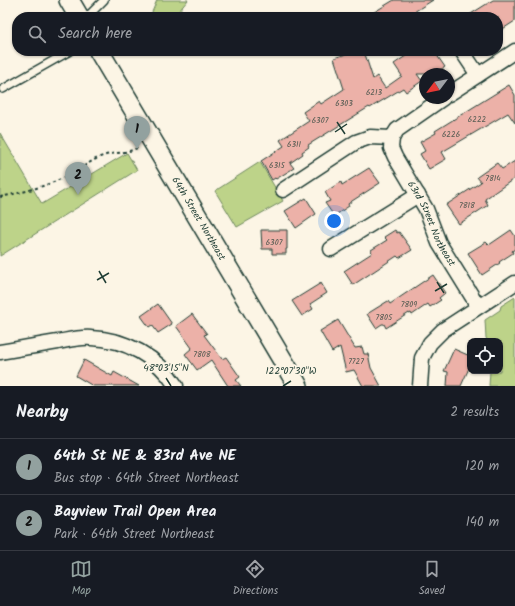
<!DOCTYPE html>
<html lang="en">
<head>
<meta charset="utf-8">
<style>
	:root { --surface:#171b24; --page:#242831; --text:#f1f3f6; --muted:#9ea1a6; --line:#363941; --accent:#92a19f }
	body { margin:0; font-family:Kalam,sans-serif; background:var(--page); color:var(--text) }
	.controls { position:absolute; right:12px; bottom:12px; display:grid; overflow:hidden; border-radius:8px; box-shadow:0 1px 3px #0004 }
	.controls button { width:36px; height:36px; display:grid; place-items:center; padding:0; border:0; border-bottom:1px solid var(--line); background:var(--surface); color:var(--text); font:20px sans-serif }
	.compass { position:absolute; left:419px; top:68px; width:36px; height:36px; border-radius:50%; background:var(--surface); box-shadow:0 1px 3px #0004; rotate:238deg }
	.you { position:absolute; left:334px; top:221px; width:14px; height:14px; margin:-10px; border:3px solid #fff; border-radius:50%; background:#1a73e8; box-shadow:0 0 0 6px #1a73e833 }
	.badge { display:grid; place-items:center; width:26px; height:26px; border-radius:50%; background:var(--accent); color:#111; font-size:13px; font-weight:700 }
	.pin { position:absolute; translate:-50% -33px; filter:drop-shadow(0 1px 2px #0008) }
	.pin::after { content:''; position:absolute; top:21px; width:14px; height:12px; background:inherit; clip-path:polygon(0 0,100% 0,50% 100%) }
	.list { margin:0; padding:0; list-style:none }
	h2 { display:flex; justify-content:space-between; align-items:center; height:52px; margin:0; padding:0 16px; font-size:17px }
	h2 small { font-size:13px; font-weight:400; color:var(--muted) }
	.list li { display:grid; grid-template-columns:26px 1fr auto; gap:12px; align-items:center; box-sizing:border-box; height:56px; padding:0 16px; border-top:1px solid var(--line) }
	.list b { display:block; font-size:15px; white-space:nowrap }
	.list p { margin:0; font-size:13px; white-space:nowrap; color:var(--muted) }
	.list em { font-size:13px; font-style:normal; color:var(--muted) }
	.icon { flex:none; width:22px; height:22px; fill:none; stroke:currentColor; stroke-width:2; stroke-linecap:round; stroke-linejoin:round }
	.map { position:relative; flex:none; width:515px; height:386px; overflow:hidden }
	.search { position:absolute; background:var(--surface); box-shadow:0 1px 3px #0004; left:12px; right:12px; top:12px; height:44px; display:flex; align-items:center; gap:10px; box-sizing:border-box; padding:0 14px; border-radius:16px; color:var(--muted); font-size:15px }
	.sheet { height:164px; background:var(--surface) }
	nav { display:flex; justify-content:space-around; align-items:center; box-sizing:border-box; height:56px; border-top:1px solid var(--line); background:var(--surface); font-size:11px; color:var(--muted) }
	nav a { display:grid; justify-items:center; gap:2px }
	nav .on { color:var(--accent) }
	.map>svg:first-child { display:block }
	.green { fill:#bdd389; stroke:#6e885e }
	.building { fill:#ecb1a8; stroke:#1f3d34 }
	.lines { fill:none; stroke-linecap:round; stroke-linejoin:round }
	.service-casing { stroke:#1f3d34; stroke-width:10 }
	.minor-casing { stroke:#1f3d34; stroke-width:17 }
	.secondary-casing { stroke:#1f3d34; stroke-width:22 }
	.path { stroke:#1f3d34; stroke-width:2; stroke-dasharray:3 3; stroke-linecap:butt }
	.service { stroke:#fcf5e5; stroke-width:7 }
	.minor { stroke:#fcf5e5; stroke-width:14 }
	.secondary { stroke:#fcf5e5; stroke-width:19 }
	.ticks { fill:none; stroke:#1f3d34; stroke-width:1.5 }
	.labels { text-anchor:middle; dominant-baseline:central; stroke-width:4; stroke-linejoin:round; paint-order:stroke }
	.number-label { font-size:8px; fill:#525a51 }
	.street-label { font-size:10px; fill:#1f3d34; stroke:#fcf5e5 }
	.ticks-label { font-size:10px; text-anchor:middle; fill:#1f3d34; stroke:#fcf5e5; stroke-width:4; stroke-linejoin:round; paint-order:stroke }
</style>
</head>
<body>
<div class="map">
<svg width="515" height="386" viewBox="0 0 515 386">
	<rect width="100%" height="100%" fill="#fcf5e5"/>
	<filter id="ink" filterUnits="userSpaceOnUse"><feTurbulence type="fractalNoise" baseFrequency=".025" numOctaves="2"/><feDisplacementMap in="SourceGraphic" scale="8" xChannelSelector="R" yChannelSelector="G"/><feConvolveMatrix kernelMatrix="1 2 1 2 8 2 1 2 1" color-interpolation-filters="sRGB"/></filter>
	<g filter="url(#ink)">
		<path class="green" d="M157,0h31l-14,17h-24z
			M0,133l42,71 85,-51 10,17 -137,86z
			M260,162l23,39 -46,26 -22,-36z
			M515,297v89h-26l1,-15h10v-30h-12l-2,-3 -1,-18 15,-10 1,-4z"/>
		<path class="building" d="M394,0h39l-27,17h-40z
			M493,0h22v21l-17,11v-15h-32z
			M355,51h9l9,28 4,-3 8,12 17,-12 -8,-12 19,-13h21l11,16 -11,7h-17l5,7 -16,11 -3,-4 -33,20 -1,-1 -61,38 1,2 -7,5 1,2 -13,9 4,5 -18,11 -1,-1 -3,2 -11,-19 23,-15 -4,-6 29,-19 -6,-9 16,-11 2,3 23,-15 -10,-31z
			M509,85l6,10v28l-7,-10 -66,39 4,7 -17,10 -9,-15 5,-3 -5,-9 16,-9 -1,-2z
			M515,161v17l-30,21 3,6 -29,19 -13,-19 35,-23 -4,-5 20,-14 5,6z
			M369,168l11,15 -28,18 -4,3 1,2 -15,10 -9,-13 5,-2 -5,-9 16,-10 1,3z
			M306,198l10,16 -20,14 -11,-17z
			M261,230h26v19h-1v5h-14v-5h-10z
			M395,230l2,3 2,-1 13,18 -13,8 -2,-2 -44,29 -9,-14 28,-18 -1,-3 16,-10 -3,-3z
			M511,230l4,6v13l-3,2 1,2 -14,9 1,1 -18,12 -14,-22 18,-11 3,3z
			M433,275l12,18 -6,5 2,2 -11,7 -2,-3 -16,11 -1,-2 -2,1v-1l-23,15 -2,-4h-2l-6,4 -9,-14 21,-13 2,3z
			M321,283l6,10 -17,11 3,5 -11,7 -10,-15z
			M158,304l14,20 -14,9 -6,-8 -3,2 -8,-11z
			M192,314l15,20 -3,1 18,24 4,-2 14,20 -4,3 5,6h-13l-17,-26 -14,10 -12,-16 7,-6 -16,-22z
			M338,320l17,28 7,-1 2,7h4l3,14 10,18h-18l-9,-16 -8,2 -6,-25 -8,5 -12,-21z
			M454,349l16,7v10l-9,20h-14l1,-14 -4,-1z
			M84,360l28,16 2,-4 25,14h-46l-17,-10z"/>
		<g class="lines">
			<g class="service-casing">
				<path id="service" d="M87,17l17,-17
					M3,89l67,-38"/>
			</g>
			<g class="minor-casing">
				<g id="minor">
					<path d="M462,51l16,24"/>
					<path d="M449,94l66,-43"/>
					<path id="s1" d="M392,138l-1,10 4,9 31,52 13,34 39,63"/>
					<path d="M283,190l73,-48 14,-5 22,1 5,-8 46,-32"/>
					<path d="M331,249l87,-54"/>
					<path d="M0,352c19,-3 38,-7 58,-10 11,-2 22,-5 33,-4 34,1 67,19 85,48"/>
					<path d="M420,386l2,-28 8,-15 13,-13 72,-47"/>
				</g>
			</g>
			<g class="secondary-casing">
				<g id="secondary">
					<path d="M69,0l10,17"/>
					<path id="s2" d="M99,51l199,335"/>
				</g>
			</g>
			<path class="path" d="M0,197c25,-5 51,-12 73,-24 9,-5 18,-12 27,-16 12,-5 27,-3 39,-10"/>
			<use href="#service" class="service"/>
			<use href="#minor" class="minor"/>
			<use href="#secondary" class="secondary"/>
		</g>
	</g>
	<path class="ticks" d="M337,122l8,12M335,132l12,-8M99,271l7,12M97,280l12,-7M437,282l7,11M435,291l12,-7M166,378l5,8M283,386l8,-5"/>
	<g class="labels">
		<g class="number-label">
			<text x="374" y="92">6213</text>
			<text x="344" y="103">6303</text>
			<text x="477" y="119">6222</text>
			<text x="320" y="120">6307</text>
			<text x="451" y="134">6226</text>
			<text x="294" y="144">6311</text>
			<text x="277" y="165">6315</text>
			<text x="493" y="178">7814</text>
			<text x="467" y="205">7818</text>
			<text x="274" y="242">6307</text>
			<text x="409" y="304">7809</text>
			<text x="384" y="317">7805</text>
			<text x="202" y="354">7808</text>
			<text x="356" y="361">7727</text>
		</g>
		<g class="street-label">
			<text stroke="none"><textPath href="#s2" startOffset="195">64th Street Northeast</textPath></text>
			<text stroke="none"><textPath href="#s1" startOffset="96">63rd Street Northeast</textPath></text>
		</g>
	</g>
	<g class="ticks-label">
		<text x="166" y="371">48°03'15"N</text>
		<text x="291" y="374">122°07'30"W</text>
	</g>
</svg>
<div class="controls">
<button><svg class="icon" aria-label="locate" viewBox="0 0 24 24"><circle cx="12" cy="12" r="6"/><path d="M12 2v4M12 18v4M2 12h4M18 12h4"/></svg></button>
</div>
<svg class="compass" viewBox="-18 -18 36 36"><path d="M0-13l5 13h-10z" fill="#e53935"/><path d="M0 13l5-13h-10z" fill="#9ea1a6"/></svg>
<div class="you"></div>
<div class="pin badge" style="left:137px;top:149px">1</div>
<div class="pin badge" style="left:78px;top:195px">2</div>
<div class="search"><svg class="icon" aria-label="search" viewBox="0 0 24 24"><circle cx="10" cy="10" r="6"/><path d="M15 15l6 6"/></svg>Search here</div>
</div>
<section class="sheet">
<h2>Nearby<small>2 results</small></h2>
<ul class="list">
<li><span class="badge">1</span><div><b>64th St NE &amp; 83rd Ave NE</b><p>Bus stop · 64th Street Northeast</p></div><em>120 m</em></li>
<li><span class="badge">2</span><div><b>Bayview Trail Open Area</b><p>Park · 64th Street Northeast</p></div><em>140 m</em></li>
</ul>
</section>
<nav>
<a class="on"><svg class="icon" aria-label="map" viewBox="0 0 24 24"><path d="M3 6l6-2 6 2 6-2v14l-6 2-6-2-6 2zM9 4v14M15 6v14"/></svg>Map</a>
<a><svg class="icon" aria-label="directions" viewBox="0 0 24 24"><path d="M12 3l9 9-9 9-9-9zM9 14v-3h6M13 9l2 2-2 2"/></svg>Directions</a>
<a><svg class="icon" aria-label="saved" viewBox="0 0 24 24"><path d="M7 4h10v16l-5-4-5 4z"/></svg>Saved</a>
</nav>
</body>
</html>
